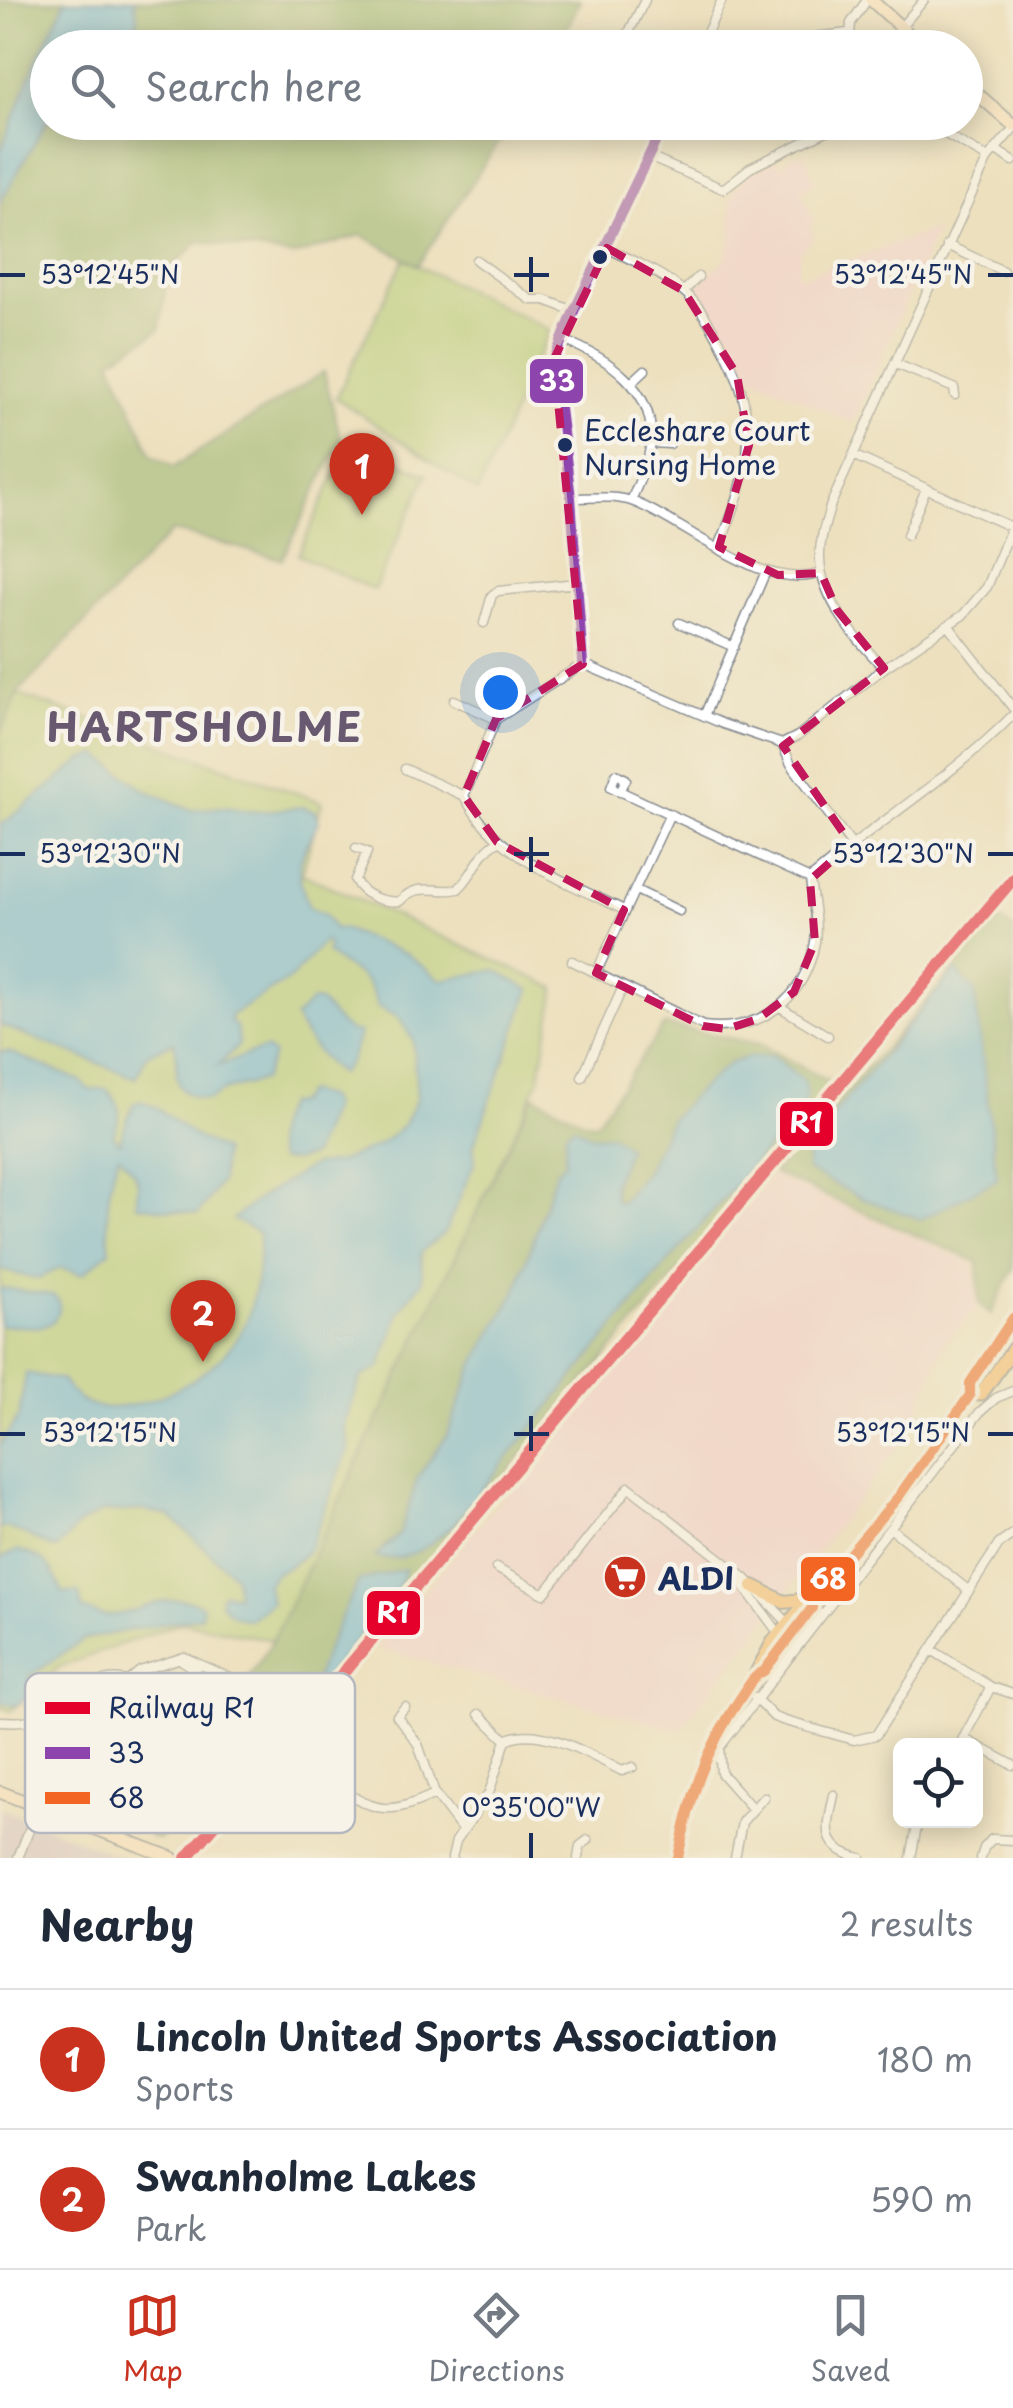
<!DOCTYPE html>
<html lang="en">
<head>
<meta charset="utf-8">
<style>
	:root { --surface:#fff; --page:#f2f2f3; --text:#1f2937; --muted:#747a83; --line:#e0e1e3; --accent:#c8321e }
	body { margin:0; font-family:"Playpen Sans",sans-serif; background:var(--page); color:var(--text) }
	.controls { position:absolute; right:30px; bottom:30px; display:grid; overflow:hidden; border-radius:15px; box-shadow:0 5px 25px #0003 }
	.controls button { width:90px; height:90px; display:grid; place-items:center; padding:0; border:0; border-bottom:2px solid var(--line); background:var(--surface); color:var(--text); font:50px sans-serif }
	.you { position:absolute; left:500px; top:692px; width:35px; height:35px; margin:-25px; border:8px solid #fff; border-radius:50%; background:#1a73e8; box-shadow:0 0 0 15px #1a73e833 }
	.badge { display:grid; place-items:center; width:65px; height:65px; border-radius:50%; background:var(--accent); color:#fff; font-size:32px; font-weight:700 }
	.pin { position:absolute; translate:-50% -82px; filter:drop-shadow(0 2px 5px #0008) }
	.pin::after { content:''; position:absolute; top:52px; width:35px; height:30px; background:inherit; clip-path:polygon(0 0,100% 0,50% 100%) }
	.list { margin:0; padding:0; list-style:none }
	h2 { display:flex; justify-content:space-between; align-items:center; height:130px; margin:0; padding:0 40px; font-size:42px }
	h2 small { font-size:32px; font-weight:400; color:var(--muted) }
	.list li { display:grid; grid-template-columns:65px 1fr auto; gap:30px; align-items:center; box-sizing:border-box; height:140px; padding:0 40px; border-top:2px solid var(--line) }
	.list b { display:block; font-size:38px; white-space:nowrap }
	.list p { margin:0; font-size:32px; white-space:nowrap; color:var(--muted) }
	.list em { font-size:32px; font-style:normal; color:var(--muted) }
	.icon { flex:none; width:55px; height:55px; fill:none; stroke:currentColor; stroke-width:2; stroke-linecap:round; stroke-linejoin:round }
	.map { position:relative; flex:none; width:1013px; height:1858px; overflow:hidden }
	.search { position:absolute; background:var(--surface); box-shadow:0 5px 25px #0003; left:30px; right:30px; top:30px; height:110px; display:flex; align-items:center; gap:25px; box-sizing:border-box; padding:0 35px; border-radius:55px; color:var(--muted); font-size:38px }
	.sheet { height:410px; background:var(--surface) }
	nav { display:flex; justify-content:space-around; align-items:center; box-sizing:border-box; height:140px; border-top:2px solid var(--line); background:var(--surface); font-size:28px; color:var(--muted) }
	nav a { display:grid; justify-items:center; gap:5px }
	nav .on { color:var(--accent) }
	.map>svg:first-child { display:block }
	.built { fill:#f6cfd7 }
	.industrial { fill:#d1bdc9 }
	.green { fill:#adcd75; stroke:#647e6a; stroke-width:2.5 }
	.forest { fill:#8ab066; stroke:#527062; stroke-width:2.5; fill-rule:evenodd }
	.water { fill:#62b5dd; stroke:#3e729e; stroke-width:2.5 }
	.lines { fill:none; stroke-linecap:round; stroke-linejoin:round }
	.street-casing { stroke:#84888e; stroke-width:11 }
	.secondary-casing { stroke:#84888e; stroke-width:15 }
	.primary-casing { stroke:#84888e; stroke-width:16 }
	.street { stroke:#fff; stroke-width:8 }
	.secondary { stroke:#fde5c5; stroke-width:11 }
	.primary { stroke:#fbbd6e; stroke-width:12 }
	.bus-1-casing { stroke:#f7f3e8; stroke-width:18 }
	.bus-2-casing { stroke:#f7f3e8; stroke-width:18 }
	.bus-1 { stroke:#8e44ad; stroke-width:10 }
	.bus-2 { stroke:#f26522; stroke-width:10 }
	.rail-1-casing { stroke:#f7f3e8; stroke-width:20 }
	.rail-1 { stroke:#e4002b; stroke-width:12 }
	.marked { fill:none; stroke:#c2185b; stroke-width:8; stroke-dasharray:20 12; stroke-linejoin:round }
	.ticks { fill:none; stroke:#1b2f5e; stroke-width:4 }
	.bus-dot { fill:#1b2f5e; stroke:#f7f3e8; stroke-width:4 }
	.labels { text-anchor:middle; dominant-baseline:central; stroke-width:9; stroke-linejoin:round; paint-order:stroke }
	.bus-label { font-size:28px; fill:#1b2f5e; stroke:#f7f3e8; text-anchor:start }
	.poi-label { font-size:30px; font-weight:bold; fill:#1b2f5e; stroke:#f7f3e8; text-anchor:start }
	.district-label { font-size:40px; font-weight:bold; letter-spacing:2.5px; fill:#685870; stroke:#f7f3e8 }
	.key { fill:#f7f3e8; stroke:#b5b8bf; stroke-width:2.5 }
	.key-label { font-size:28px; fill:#1b2f5e }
	.ticks-label { font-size:25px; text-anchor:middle; fill:#1b2f5e; stroke:#f7f3e8; stroke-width:9; stroke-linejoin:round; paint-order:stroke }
	.line-badge { stroke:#f7f3e8; stroke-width:4 }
	.badge-label { font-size:28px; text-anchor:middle; font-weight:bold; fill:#fff }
</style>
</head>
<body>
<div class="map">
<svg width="1013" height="1858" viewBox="0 0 1013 1858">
	<rect width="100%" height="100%" fill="#f7f3e8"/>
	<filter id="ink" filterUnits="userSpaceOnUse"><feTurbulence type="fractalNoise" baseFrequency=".01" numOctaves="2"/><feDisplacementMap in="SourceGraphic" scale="20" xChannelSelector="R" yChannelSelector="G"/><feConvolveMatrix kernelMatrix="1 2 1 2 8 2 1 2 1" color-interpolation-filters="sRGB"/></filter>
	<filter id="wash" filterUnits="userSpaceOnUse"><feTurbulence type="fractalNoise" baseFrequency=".0048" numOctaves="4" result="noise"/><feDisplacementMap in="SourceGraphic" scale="40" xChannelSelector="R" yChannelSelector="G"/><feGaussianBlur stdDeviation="2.25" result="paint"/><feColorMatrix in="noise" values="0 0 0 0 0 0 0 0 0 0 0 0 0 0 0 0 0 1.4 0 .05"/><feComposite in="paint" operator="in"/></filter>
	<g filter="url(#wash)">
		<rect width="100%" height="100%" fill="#ece0be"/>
		<path class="built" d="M805,153l10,29 -13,9 12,31 -5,2 5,14 -14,14 -2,26 139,-49 -84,194 -111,-52 -26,-52 -19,-15 -4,-9v-6l32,-30 7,-21 -1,-43 14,-21 33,-13 4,8 6,-11z
			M771,1175l203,89 3,45 -32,33 -35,90 -230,299 -303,-83z"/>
		<path class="industrial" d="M0,1808l123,50h-123z"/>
		<path class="green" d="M404,259l146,71 -72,162 -142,-94z
			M351,440l76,35 -53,115 -76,-35z
			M17,694l305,108 -20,72 254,114 -17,91 -10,23 -256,538 -91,-18 -123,45 -48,44 -11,-4v-973z"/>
		<path class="forest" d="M0,0h66l-36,77 -30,76z
			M134,0h446l-21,47 -447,1 24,-43z
			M47,121l464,2 -93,142 -57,-30 -68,21 -94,-15 -31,30 -9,59 -48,30 41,95 22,12 150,-95 17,68 -59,119 -110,-28 -155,163 -17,40v-532z
			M999,920l14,9v340l-22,45 -12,-11 -1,-41 -205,-89zM956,971l-92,228 -57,-30 2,-25z
			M664,1025l95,19 72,39 -137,171 -392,459 -45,59 -22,-14 -76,81 -10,-3 124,-196 260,-545 52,27 11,1zM730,1063l65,53 -139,160 -272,283 -1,-12 17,-12 18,-58 29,-41 28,-73 42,-73 39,-118 36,-35 19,-2 4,65 5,4 26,-33 25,-52z"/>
		<path class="water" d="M66,0h68l4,21c-20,34 -55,27 -90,27l-1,73 -47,81v-49l30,-76z
			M98,755l47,35 46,20 32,-3 32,5 48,-5 12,4 4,11c-21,37 -26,44 -10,85l16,8 9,14 7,-1 67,27 32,25 56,-10 34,20 -57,157 2,14 -30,71 -24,20 1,29 -22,29 -20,57 -19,10 -17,48 5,23 -41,103 -18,15 -15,7 -8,12 4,17 -22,18c-13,-3 -23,-7 -29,-20l3,-7 14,3 -2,-20 -65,-60 -29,-6 -39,2 -22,12 -24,25c-16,-6 -41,-22 -56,-22v-82l19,-29 7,-43 36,7c8,12 20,25 35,27 52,7 127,-36 148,-83 11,-23 15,-66 14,-91l-26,-14 28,-22 53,-32 25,-3 40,-17 24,-19 14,-28 -4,-58 -14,-22 -22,-12c-9,-36 -27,-31 -50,-54l1,-8 -4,-3 -33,37 -60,37 -1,7 6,4 3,19 -21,20c17,-4 31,-13 48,-16l7,6 -10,25 -40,11 -15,9c-45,-8 -25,-25 -34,-58l-27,12 -11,24 -136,-53v-199l84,-67z
			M955,970l19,20 23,189 -76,40 -57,-20 -57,-29 2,-26z
			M311,1001l9,1 20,22 10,7 10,2 -11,30 -9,11c-17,-13 -35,-36 -45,-56z
			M0,1052h9l72,29 8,9 17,-1c17,16 16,25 7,46l6,8 14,-39 7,-3 16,6 35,27 32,17 -2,30 -23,33 -61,-9c-1,-5 0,-10 1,-16 2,-13 -11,-25 -19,-34 -12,30 -14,64 -9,96l-27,23 -23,-6 -23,11 -37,-9z
			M772,1056l32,25 3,15 -12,20 -139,160 -204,250c-22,19 -45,38 -77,31l25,-23 18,-57 29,-41 28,-73 42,-73 39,-118 9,-10 1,-30 8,-6 18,10 19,-1 17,13 -15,35 2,17 5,3 26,-32 25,-52 31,-32 28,-24 20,-6z
			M306,1092l21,5 5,10 -20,49 -19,5 -14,-1c-9,-21 -3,-36 7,-56l12,-1z
			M0,1288l53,7 6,6v11l-7,11 -15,4 -37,-2z
			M18,1550c33,11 31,15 45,43h16l3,16c7,2 17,7 24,7 32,0 61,-29 97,-10l-2,10 -117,23 -54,37 -4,22 -11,8 -15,-5v-142z
			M405,1569l-8,22 -88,107c14,-42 30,-79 50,-117z"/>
	</g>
	<g filter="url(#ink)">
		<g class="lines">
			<g class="street-casing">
				<path id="street" d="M901,27l23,-27
					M813,37l35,-4
					M621,48l24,-48
					M700,48l22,-48
					M849,48l2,-25 16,-23
					M926,123l62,35
					M996,150l17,11
					M649,157l74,32 27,-21 95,-46
					M947,245l56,26
					M607,248c25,12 53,24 75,42 16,13 27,32 37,50 44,78 33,128 0,207
					M476,260l55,40h14l29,11
					M684,291l14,-14
					M561,339c46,18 98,51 89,109 -3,19 -12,35 -19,53
					M896,364l58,24 1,7
					M631,383l14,-13
					M651,443l19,1
					M855,456l156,71
					M571,498c19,0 44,-3 63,4 54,21 127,91 187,71
					M907,535l19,-46
					M484,623l8,-28 6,-4 79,-8
					M679,623l55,24
					M948,625l65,83
					M583,664l-12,-166 -17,-139 20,-48 91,-189
					M583,664l-87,55 -32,77c32,61 101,85 160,114
					M583,664l140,60 59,20 9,20 60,80
					M884,668c-27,-28 -63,-69 -64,-109 -1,-19 6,-37 11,-55l157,-346 25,-29
					M454,700l42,19
					M704,716l62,-145
					M782,744l16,-8 86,-68 79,-53 24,-28 26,-63
					M405,769l59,27
					M620,792l6,-13 -10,-5 -5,13 199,92
					M356,848l11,4 -12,28c7,16 29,23 45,21 18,-20 36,-7 58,-12 16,-14 21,-37 39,-47
					M810,879c66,-56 142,-102 203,-164
					M636,890l43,21
					M572,961l131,65c58,7 102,-27 112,-84 3,-21 -3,-42 -5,-63
					M596,973l73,-157
					M780,1007l48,29
					M582,1077l41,-90
					M890,1528l78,62
					M496,1568l48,26 85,-107 116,91 43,45
					M738,1573l7,15 35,47
					M932,1650l59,37 22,7
					M180,1659l22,17 2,18
					M128,1681l15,20
					M755,1698l19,19 11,4 69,19 22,-5 123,-191 14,-10
					M56,1707c12,18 26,36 47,46 16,7 31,10 46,19
					M405,1707l-8,9 21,28 17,50 28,37
					M142,1712l1,-11 9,-3
					M479,1714l27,26
					M0,1721c11,0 22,2 32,-2 34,-12 57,-47 96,-38l12,-10 44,-14 46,21
					M963,1738l50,27
					M959,1746l32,-59
					M340,1777l-2,10c40,27 53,27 97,7
					M148,1783l1,-11 9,-4
					M834,1795c-7,33 -14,54 27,63
					M752,1808l-31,-35 -2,-25 261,-336 16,-14 17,-7
					M18,1858l20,-50
					M452,1858l4,-17 33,-48 17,-53c33,-17 86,16 116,31l11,-4
					M578,1858l2,-12 8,-6
					M735,1858l7,-36 22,-25
					M911,1858l7,-38
					M981,1858l3,-10 8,-9 21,1"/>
			</g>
			<g class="secondary-casing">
				<path id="secondary" d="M871,0l53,48
					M966,84l47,41
					M0,1792l172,66"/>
			</g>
			<g class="primary-casing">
				<path id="primary" d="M970,1395l11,-1 32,-45
					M753,1586l31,16 27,-3
					M755,1675l18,-33 32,-38
					M678,1858c11,-58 28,-109 61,-158 8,-11 13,-24 25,-29l48,-63v-10l87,-102 71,-101v-12l43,-65"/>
			</g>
			<use href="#street" class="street"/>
			<use href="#secondary" class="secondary"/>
			<use href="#primary" class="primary"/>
			<g class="bus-1-casing">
				<path id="bus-1" d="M583,664l-12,-166 -17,-139 20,-48 91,-189"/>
			</g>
			<g class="bus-2-casing">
				<path id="bus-2" d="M678,1858c11,-58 28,-109 61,-158 8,-11 13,-24 25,-29l48,-63v-10l87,-102 71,-101v-12l43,-65"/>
			</g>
			<use href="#bus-1" class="bus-1"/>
			<use href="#bus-2" class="bus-2"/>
			<g class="rail-1-casing">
				<path id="rail-1" d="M187,1858l826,-979"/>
			</g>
			<use href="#rail-1" class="rail-1"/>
		</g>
	</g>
	<path d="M0 0H1013V1858H0ZM607,248l77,43 53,84 12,70 -30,102 59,28 43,-2 16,37 47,58 -101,78 68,98 -41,36 5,62 -21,50 -36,27 -31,10 -24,-3 -107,-53 28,-63 -127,-68 -33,-46 32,-77 87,-55 -29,-305z" fill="#ece0be" fill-opacity=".55" fill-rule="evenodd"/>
	<path class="marked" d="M607,248l77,43 53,84 12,70 -30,102 59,28 43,-2 16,37 47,58 -101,78 68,98 -41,36 5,62 -21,50 -36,27 -31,10 -24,-3 -107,-53 28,-63 -127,-68 -33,-46 32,-77 87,-55 -29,-305z"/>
	<path class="ticks" d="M531,257v35M0,275h25M514,275h35M988,275h25M531,837v35M0,854h25M514,854h35M988,854h25M531,1416v35M0,1434h25M514,1434h35M988,1434h25M531,1833v25"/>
	<defs>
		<g id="supermarket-disc" transform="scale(2.25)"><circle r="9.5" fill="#c8321e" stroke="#f7f3e8"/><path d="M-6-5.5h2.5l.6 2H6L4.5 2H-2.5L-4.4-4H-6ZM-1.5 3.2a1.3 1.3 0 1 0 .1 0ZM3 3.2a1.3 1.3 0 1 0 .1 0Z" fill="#fff"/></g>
	</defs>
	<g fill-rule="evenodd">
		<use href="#supermarket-disc" x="625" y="1577"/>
	</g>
	<g class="bus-dot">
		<circle cx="600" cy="257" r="9"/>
		<circle cx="565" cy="445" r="9"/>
	</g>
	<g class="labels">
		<g class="bus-label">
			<text x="584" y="429">Eccleshare Court<tspan x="584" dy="34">Nursing Home</tspan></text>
		</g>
		<g class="poi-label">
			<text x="658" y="1577">ALDI</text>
		</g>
		<g class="district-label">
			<text x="205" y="725">HARTSHOLME</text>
		</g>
	</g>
	<rect x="25" y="1673" width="330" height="160" rx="15" class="key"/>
	<rect x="45" y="1702" width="45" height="12" fill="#e4002b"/>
	<rect x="45" y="1747" width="45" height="12" fill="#8e44ad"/>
	<rect x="45" y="1792" width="45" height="12" fill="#f26522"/>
	<g class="key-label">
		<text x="108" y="1718">Railway R1</text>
		<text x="108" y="1763">33</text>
		<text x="108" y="1808">68</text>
	</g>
	<g class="ticks-label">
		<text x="110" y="284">53°12'45"N</text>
		<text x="903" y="284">53°12'45"N</text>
		<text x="110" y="863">53°12'30"N</text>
		<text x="903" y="863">53°12'30"N</text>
		<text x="110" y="1442">53°12'15"N</text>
		<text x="903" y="1442">53°12'15"N</text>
		<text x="531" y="1817">0°35'00"W</text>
	</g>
	<g class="line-badge">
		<rect x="528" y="357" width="57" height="48" rx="10" fill="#8e44ad"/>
		<rect x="778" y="1100" width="57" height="48" rx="10" fill="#e4002b"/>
		<rect x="799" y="1555" width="58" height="48" rx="10" fill="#f26522"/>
		<rect x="365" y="1589" width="57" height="48" rx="10" fill="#e4002b"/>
	</g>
	<g class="badge-label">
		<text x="557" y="391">33</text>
		<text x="806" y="1133">R1</text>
		<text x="828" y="1589">68</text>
		<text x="393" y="1623">R1</text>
	</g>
</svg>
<div class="controls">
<button><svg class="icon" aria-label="locate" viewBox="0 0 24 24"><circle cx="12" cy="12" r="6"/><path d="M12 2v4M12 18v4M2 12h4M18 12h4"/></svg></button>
</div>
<div class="you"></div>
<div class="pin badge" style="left:362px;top:515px">1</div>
<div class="pin badge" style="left:203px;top:1362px">2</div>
<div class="search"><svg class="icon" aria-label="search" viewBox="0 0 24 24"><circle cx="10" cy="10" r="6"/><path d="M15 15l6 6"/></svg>Search here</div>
</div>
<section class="sheet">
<h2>Nearby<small>2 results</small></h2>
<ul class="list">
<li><span class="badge">1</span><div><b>Lincoln United Sports Association</b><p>Sports</p></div><em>180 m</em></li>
<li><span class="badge">2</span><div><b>Swanholme Lakes</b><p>Park</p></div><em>590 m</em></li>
</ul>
</section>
<nav>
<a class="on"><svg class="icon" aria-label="map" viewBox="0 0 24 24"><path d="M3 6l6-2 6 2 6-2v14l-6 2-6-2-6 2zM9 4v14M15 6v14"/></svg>Map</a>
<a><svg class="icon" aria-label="directions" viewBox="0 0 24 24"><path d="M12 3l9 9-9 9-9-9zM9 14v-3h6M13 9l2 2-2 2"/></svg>Directions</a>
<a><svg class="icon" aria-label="saved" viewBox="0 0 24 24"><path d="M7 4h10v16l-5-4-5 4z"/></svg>Saved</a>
</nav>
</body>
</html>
